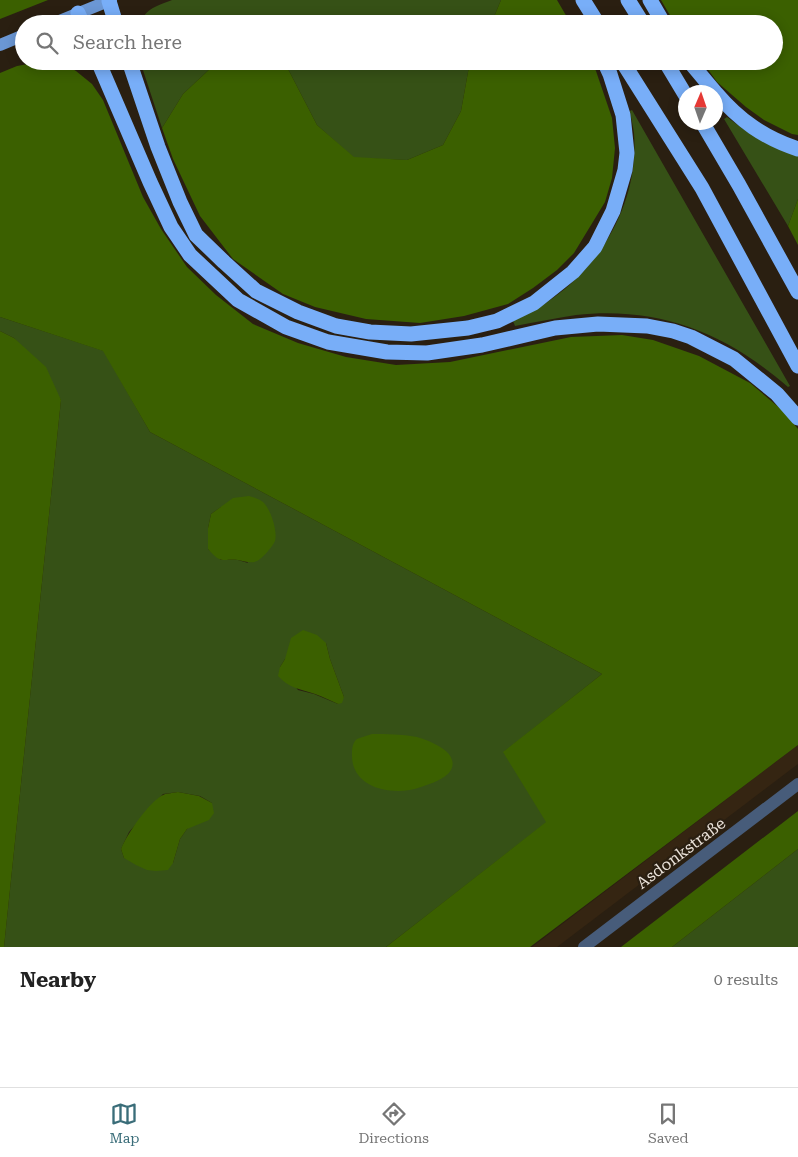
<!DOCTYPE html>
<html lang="en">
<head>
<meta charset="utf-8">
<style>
	:root { --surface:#fff; --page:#f2f2f2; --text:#222; --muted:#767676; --line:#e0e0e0; --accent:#3a6d79 }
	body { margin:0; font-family:"Roboto Serif",serif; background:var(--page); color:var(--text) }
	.compass { position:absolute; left:678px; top:85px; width:45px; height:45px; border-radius:50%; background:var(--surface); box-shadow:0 2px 12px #0003; rotate:2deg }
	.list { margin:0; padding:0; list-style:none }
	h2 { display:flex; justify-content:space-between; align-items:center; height:65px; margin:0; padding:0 20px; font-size:21px }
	h2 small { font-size:16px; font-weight:400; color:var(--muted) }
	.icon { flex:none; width:28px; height:28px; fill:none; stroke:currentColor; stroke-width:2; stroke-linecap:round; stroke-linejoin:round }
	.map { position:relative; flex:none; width:798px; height:947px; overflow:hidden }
	.search { position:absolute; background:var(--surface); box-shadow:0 2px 12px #0003; left:15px; right:15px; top:15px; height:55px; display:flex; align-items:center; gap:12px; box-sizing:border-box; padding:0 18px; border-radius:28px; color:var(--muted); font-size:19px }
	.sheet { height:140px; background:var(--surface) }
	nav { display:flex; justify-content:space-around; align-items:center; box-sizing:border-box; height:70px; border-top:1px solid var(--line); background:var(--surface); font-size:14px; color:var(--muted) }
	nav a { display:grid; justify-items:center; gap:2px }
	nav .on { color:var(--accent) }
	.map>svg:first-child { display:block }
	.built { fill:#352512 }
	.green { fill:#365116; fill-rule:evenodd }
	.forest { fill:#3b6000 }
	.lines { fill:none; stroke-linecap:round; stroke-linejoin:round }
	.minor { stroke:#475c7a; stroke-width:12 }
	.major { stroke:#6b97d4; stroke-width:12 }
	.highway { stroke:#78aef8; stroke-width:15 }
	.labels { text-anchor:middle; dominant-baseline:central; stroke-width:4.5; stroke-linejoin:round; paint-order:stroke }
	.street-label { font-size:16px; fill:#ebe3da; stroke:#2a1f11 }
</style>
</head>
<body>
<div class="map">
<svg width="798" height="947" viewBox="0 0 798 947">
	<rect width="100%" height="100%" fill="#2a1f11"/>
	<path class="built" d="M798,745v19l-241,183h-25z"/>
	<path class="green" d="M172,0h329l-10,24h-352c9,-17 16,-17 33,-24z
		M140,61h95l-21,4 -31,29 -21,34z
		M271,61h199l-9,50 -18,34 -36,15 -53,-2 -37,-33 -30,-58z
		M632,110l158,276 -2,1c-62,-54 -129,-81 -212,-72 -20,3 -40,7 -61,11l-2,-5c14,-7 28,-14 40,-23 52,-37 86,-100 81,-165 -1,-7 -3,-15 -4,-22z
		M727,117c23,18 43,30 71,38v44l-10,27 -64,-107z
		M0,317l104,34 46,81 452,242 -98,78 43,70 -161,125h-382l57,-547 -47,-62 -14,-7zM221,507l27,56 -10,-3h-17l-13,-11v-21l3,-14zM326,643l4,16 14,38 -6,7 -24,-10 -16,-4 -18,-23 5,-8zM178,792l22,4 12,7 -25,26 -7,10 -7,24 -49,-5 -3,-9 8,-17 34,-38z
		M798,849v98h-126z"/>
	<path class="forest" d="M0,0h48l-48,19z
		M501,0h56l14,24h-80z
		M661,0h137v135l-6,-1 -28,-14 -18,-13 -29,-25 -15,-21h72v-37h-99z
		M45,61h5l18,5 8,5 16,13 11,16 40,97 18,32 26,38 29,28 37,29 45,19 48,14 50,8 54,-3 121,-25 51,-2 31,5 46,16 51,27 32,27 16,19v316l-268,202h-144l160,-125 -43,-70 99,-78 -452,-242 -47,-81 -103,-34v-244l17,-7z
		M235,61h36l16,6 30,58 37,32 53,3 36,-15 18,-34 9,-50h121l5,10 16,47 3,30 -3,30 -7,24 -31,51 -17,17 -24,18 -25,16 -44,12 -44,7 -54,-4 -51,-12 -32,-13 -50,-35 -33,-43 -27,-57 -11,-31 21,-34 31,-29z
		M798,199v46l-10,-19z
		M0,331l14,7 32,29 15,33 -57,547h-4z
		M249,496c4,1 11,3 14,6 7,6 15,29 12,39 -2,5 -13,18 -18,20 -7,3 -12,0 -19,-1 -17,-1 -17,4 -30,-11v-21l3,-14 22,-16z
		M303,630l14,5 9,8 4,16 14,38 -2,6 -4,1c-8,-4 -15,-7 -23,-10 -15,-5 -26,-6 -37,-18l2,-9 5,-8 6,-21z
		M372,734c15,0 30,0 45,3 13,4 43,15 34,33 -5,9 -21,14 -30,17 -27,10 -71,2 -69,-34 0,-5 1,-11 5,-14 4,-2 10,-3 15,-5z
		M178,792l21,4 13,7 2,10 -5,7 -22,9 -7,10 -7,24 -5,7 -12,1 -9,-1 -11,-5 -12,-7 -3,-9c6,-15 28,-47 42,-54 4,-2 11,-2 15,-3z
		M798,811v38l-126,98h-51z"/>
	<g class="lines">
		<path class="minor" d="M584,947l214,-163"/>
		<path class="major" d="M52,24l59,-24
			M0,45l24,-10"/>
		<path class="highway" d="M583,0l15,24
			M628,0l15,24
			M650,0l14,24
			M109,1l7,23
			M78,13l5,11
			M98,61l52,121 21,45 19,28 48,45 48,27 42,15 59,10 40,1 55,-8 73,-17 43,-4 49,2 26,5 18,6 43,22 43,35 21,24
			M129,61l29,86 22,55 16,33 28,27 32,29 42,21 38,14 34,6 41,2 57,-6 29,-7 37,-18 39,-31 22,-25 18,-36 12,-41 2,-17 -4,-38 -13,-41 -6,-13
			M622,61l80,127 96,178
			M665,61l21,35
			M689,61l26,31
			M716,93c23,27 48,45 82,56
			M702,122l37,63 59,107"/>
	</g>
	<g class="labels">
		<g class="street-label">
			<text transform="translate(681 853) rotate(-37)">Asdonkstraße</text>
		</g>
	</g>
</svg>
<svg class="compass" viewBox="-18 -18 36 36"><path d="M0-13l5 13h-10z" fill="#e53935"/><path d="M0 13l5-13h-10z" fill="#767676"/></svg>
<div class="search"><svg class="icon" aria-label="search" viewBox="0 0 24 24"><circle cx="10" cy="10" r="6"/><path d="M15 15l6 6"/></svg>Search here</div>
</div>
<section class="sheet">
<h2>Nearby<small>0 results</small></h2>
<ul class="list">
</ul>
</section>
<nav>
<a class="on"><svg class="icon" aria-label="map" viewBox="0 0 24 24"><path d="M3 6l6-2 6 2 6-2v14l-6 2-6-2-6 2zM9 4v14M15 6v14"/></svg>Map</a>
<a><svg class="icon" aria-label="directions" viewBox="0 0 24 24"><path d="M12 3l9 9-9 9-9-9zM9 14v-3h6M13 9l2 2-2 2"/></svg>Directions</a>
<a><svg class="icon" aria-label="saved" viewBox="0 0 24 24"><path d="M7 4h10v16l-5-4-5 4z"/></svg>Saved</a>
</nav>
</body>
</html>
